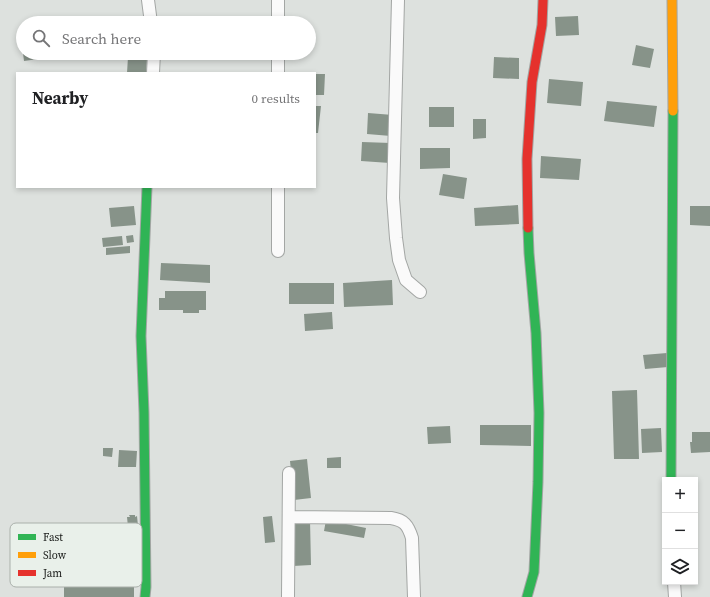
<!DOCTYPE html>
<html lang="en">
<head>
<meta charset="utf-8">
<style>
	:root { --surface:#fff; --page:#f6f6f6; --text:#202124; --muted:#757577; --line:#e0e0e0 }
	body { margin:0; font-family:"Source Serif 4",serif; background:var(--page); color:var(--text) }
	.controls { position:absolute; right:12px; bottom:12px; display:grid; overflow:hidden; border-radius:0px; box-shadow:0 2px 6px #0003 }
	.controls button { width:36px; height:36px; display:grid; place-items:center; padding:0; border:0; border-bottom:1px solid var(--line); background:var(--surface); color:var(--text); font:20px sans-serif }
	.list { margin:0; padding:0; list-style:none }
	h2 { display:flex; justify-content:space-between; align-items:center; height:52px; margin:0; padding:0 16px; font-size:17px }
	h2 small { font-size:13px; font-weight:400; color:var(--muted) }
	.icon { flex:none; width:22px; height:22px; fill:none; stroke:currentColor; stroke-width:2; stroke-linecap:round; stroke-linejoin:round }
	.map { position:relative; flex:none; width:710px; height:597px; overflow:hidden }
	.search { position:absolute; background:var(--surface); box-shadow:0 2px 6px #0003; left:16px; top:16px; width:300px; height:44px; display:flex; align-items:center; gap:10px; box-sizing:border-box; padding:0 14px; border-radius:22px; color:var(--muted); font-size:15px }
	.panel { position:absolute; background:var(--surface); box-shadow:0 2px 6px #0003; left:16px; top:72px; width:300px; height:116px; border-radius:0px }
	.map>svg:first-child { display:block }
	.building { fill:#879389 }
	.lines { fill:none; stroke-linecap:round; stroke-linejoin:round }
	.street-casing { stroke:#a3a6a4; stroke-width:14 }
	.fast-casing { stroke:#a3a6a4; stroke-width:11 }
	.slow-casing { stroke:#a3a6a4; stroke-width:11 }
	.jam-casing { stroke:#a3a6a4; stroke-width:11 }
	.street { stroke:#fafafa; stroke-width:12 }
	.fast { stroke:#30b455; stroke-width:9 }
	.slow { stroke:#ff9f0a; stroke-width:9 }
	.jam { stroke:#e5322d; stroke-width:9 }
	.key { fill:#e9f0ea; stroke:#aab0ab; stroke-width:1 }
	.key-label { font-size:11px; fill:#171917 }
</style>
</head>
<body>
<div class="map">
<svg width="710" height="597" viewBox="0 0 710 597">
	<rect width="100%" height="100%" fill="#dde1de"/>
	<path class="building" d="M578,16l1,19 -23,1 -1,-19z
		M636,45l18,4 -4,19 -18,-3z
		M23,53h35l1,3 -35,5z
		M128,57l19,2 -1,14h-19z
		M494,57l25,1v21l-26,-1z
		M315,74h10l-1,21h-9z
		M549,79l34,3 -2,24 -34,-3z
		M607,101l50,5 -3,21 -50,-6z
		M315,106h6l-3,27h-3z
		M429,107h25v20h-25z
		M368,113l25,2 -2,21 -24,-2z
		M473,119h13v19l-13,1z
		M362,142l29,1 -1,20 -29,-2z
		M420,148h30v20l-30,1z
		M541,156l40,3 -2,21 -39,-2z
		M443,174l24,4 -3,21 -25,-4z
		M518,205l1,19 -44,2 -1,-18z
		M134,206l2,19 -25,2 -2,-19z
		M690,206h20v20l-20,-1z
		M133,235l1,7 -7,1 -1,-7z
		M122,236l1,9 -20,2 -1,-9z
		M130,246v7l-24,2v-7z
		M161,263l49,2v18l-50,-3z
		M392,280l1,25 -49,2 -1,-24z
		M289,283h45v21h-45z
		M165,291h41v19h-7v3h-16v-3h-24v-12h6z
		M332,312l1,17 -28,2 -1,-17z
		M667,353l1,14 -23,2 -2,-14z
		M637,390l2,69h-25l-2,-68z
		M480,425h51v21l-51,-1z
		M450,426l1,17 -23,1 -1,-17z
		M661,428l1,24 -20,1 -1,-24z
		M692,432h18v20l-19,1 -1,-11h2z
		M103,448h10l-1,9 -9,-1z
		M119,450l18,1 -1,16h-18z
		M341,457v11h-14v-10z
		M307,459l4,39 -17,2 -4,-39z
		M129,515h6v2l2,-1 1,10 -10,1 -1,-10h3z
		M272,516l3,26 -10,1 -2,-26z
		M310,520l1,45 -18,1 -1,-45z
		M326,520l40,8 -2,10 -40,-7z
		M64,562h70v35h-70z"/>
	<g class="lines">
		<g class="street-casing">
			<path id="street" d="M148,0l3,23
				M278,0v23
				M398,0l-5,198 3,40 3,22 7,20 14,12
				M278,53v20
				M153,73l1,-20
				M278,187v64
				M289,517l102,1c13,2 17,7 21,20l2,59
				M674,582l1,15
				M288,597l1,-124"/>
		</g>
		<g class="fast-casing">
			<path id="fast" d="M671,480l2,-369
				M145,597l1,-10 -2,-174 -3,-77 6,-149
				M527,597l7,-25 4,-90 1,-69 -3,-80 -7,-80 -1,-25"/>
		</g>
		<g class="slow-casing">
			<path id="slow" d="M672,0l1,111"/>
		</g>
		<g class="jam-casing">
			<path id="jam" d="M528,228l-1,-69 5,-77 10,-57 1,-25"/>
		</g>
		<use href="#street" class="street"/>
		<use href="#fast" class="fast"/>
		<use href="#slow" class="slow"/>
		<use href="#jam" class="jam"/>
	</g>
	<rect x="10" y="523" width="132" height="64" rx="6" class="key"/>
	<rect x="18" y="534" width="18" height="6" fill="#30b455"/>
	<rect x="18" y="552" width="18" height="6" fill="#ff9f0a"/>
	<rect x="18" y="570" width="18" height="6" fill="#e5322d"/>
	<g class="key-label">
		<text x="43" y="541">Fast</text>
		<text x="43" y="559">Slow</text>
		<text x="43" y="577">Jam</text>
	</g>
</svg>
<div class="controls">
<button>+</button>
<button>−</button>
<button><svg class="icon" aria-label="layers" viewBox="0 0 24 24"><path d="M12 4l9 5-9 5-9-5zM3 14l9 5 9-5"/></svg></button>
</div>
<div class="search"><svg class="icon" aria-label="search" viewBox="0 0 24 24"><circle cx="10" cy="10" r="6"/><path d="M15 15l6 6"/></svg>Search here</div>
<section class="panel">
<h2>Nearby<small>0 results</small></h2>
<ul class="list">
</ul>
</section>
</div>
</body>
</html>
